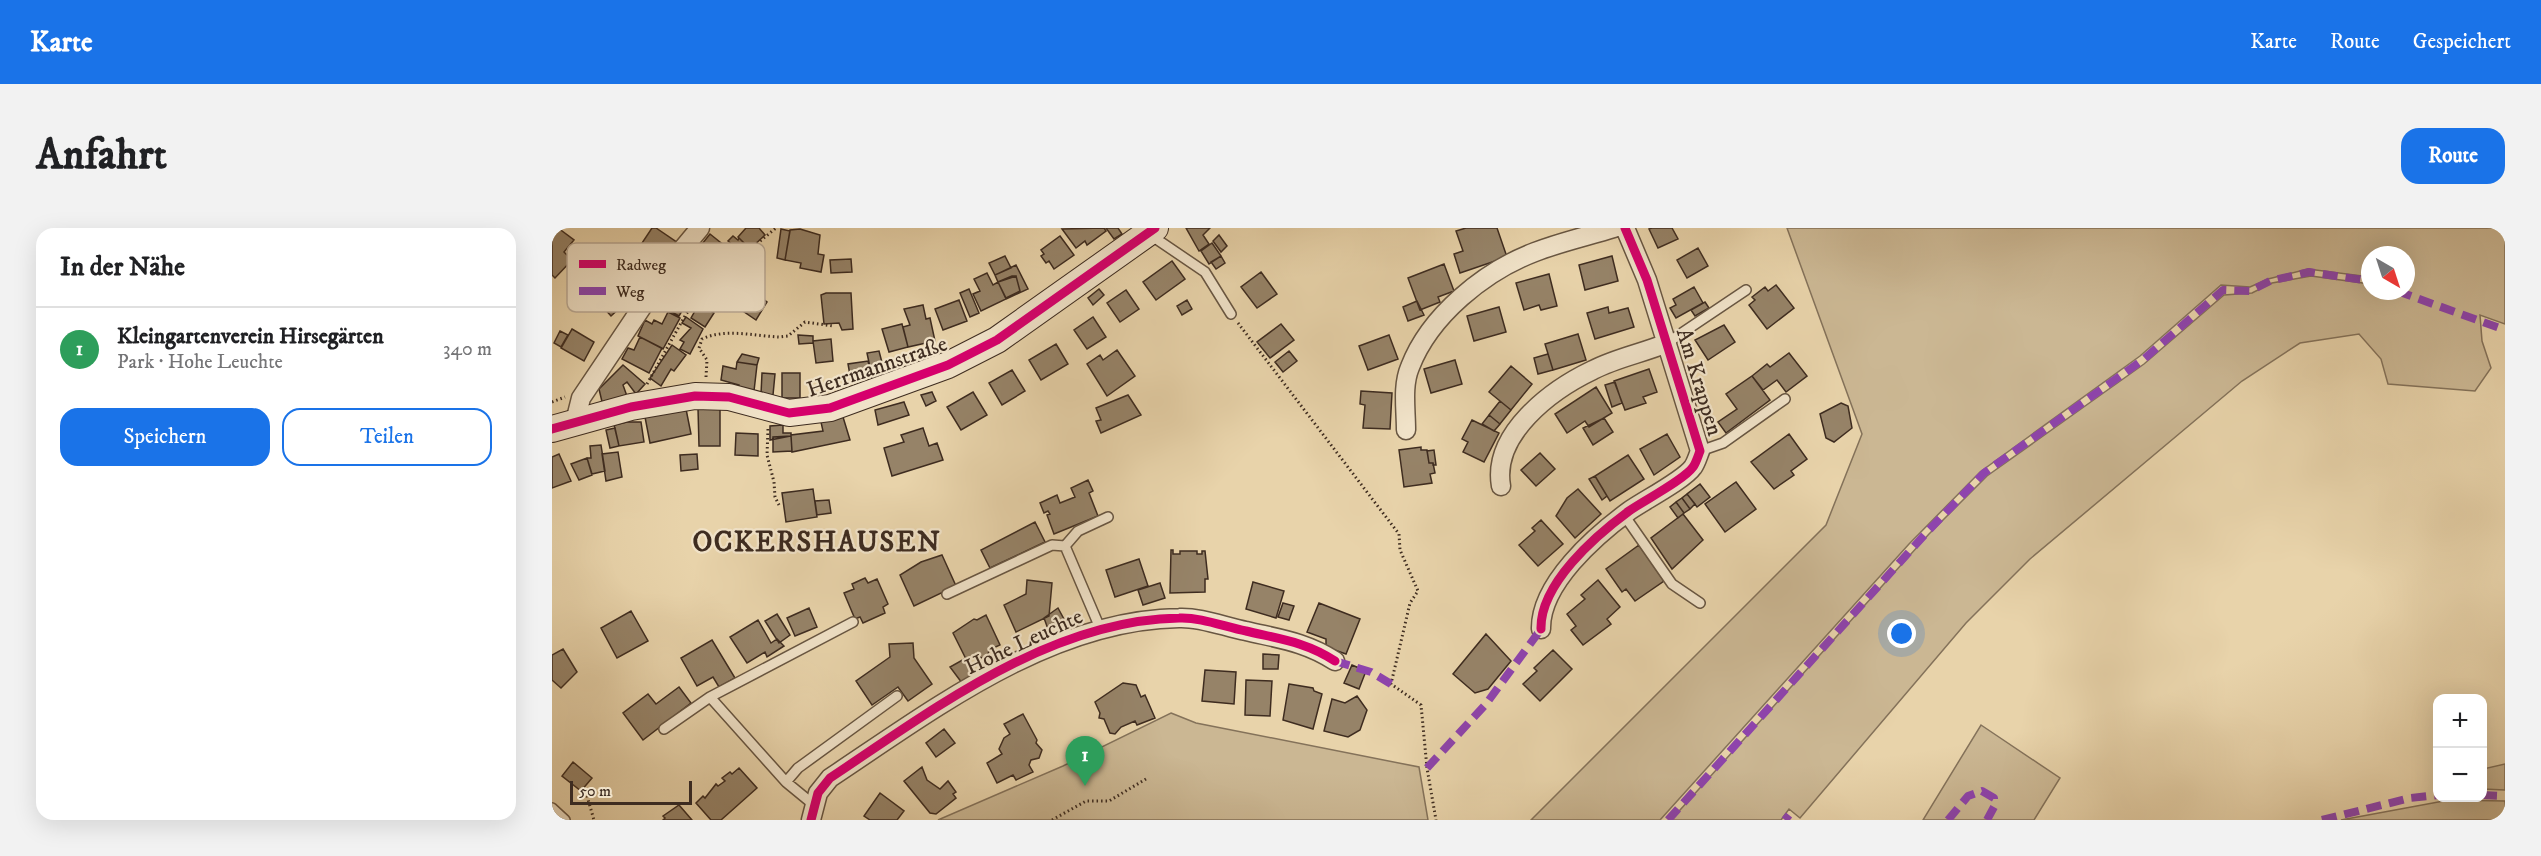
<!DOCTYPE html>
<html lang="de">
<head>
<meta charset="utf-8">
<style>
	:root { --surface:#fff; --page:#f2f2f2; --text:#202124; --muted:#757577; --line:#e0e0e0; --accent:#1a73e8 }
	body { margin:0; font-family:"IM FELL DW Pica",serif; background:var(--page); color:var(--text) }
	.controls { position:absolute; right:18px; bottom:18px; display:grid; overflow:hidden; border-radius:12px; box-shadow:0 6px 24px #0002 }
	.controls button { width:54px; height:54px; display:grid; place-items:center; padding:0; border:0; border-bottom:2px solid var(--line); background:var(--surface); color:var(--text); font:30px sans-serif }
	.compass { position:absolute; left:1809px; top:18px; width:54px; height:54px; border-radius:50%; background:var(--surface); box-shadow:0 6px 24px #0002; rotate:141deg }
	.scale { position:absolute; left:18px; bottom:15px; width:122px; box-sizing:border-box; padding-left:6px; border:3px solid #3e2c20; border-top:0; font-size:16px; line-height:21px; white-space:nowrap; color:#3e2c20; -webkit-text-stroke:4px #f0e2c8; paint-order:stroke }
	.you { position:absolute; left:1350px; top:406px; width:21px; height:21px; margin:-15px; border:4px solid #fff; border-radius:50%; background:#1a73e8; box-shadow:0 0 0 9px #1a73e833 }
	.badge { display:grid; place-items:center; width:39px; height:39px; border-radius:50%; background:var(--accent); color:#fff; font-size:20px; font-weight:700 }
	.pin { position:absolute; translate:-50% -50px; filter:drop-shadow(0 2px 3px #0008) }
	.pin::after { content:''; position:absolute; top:32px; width:21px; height:18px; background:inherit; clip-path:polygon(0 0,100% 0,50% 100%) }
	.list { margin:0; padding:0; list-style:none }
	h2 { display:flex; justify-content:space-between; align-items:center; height:78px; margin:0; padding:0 24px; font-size:26px }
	h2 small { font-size:20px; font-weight:400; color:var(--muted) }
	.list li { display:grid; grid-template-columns:39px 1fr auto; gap:18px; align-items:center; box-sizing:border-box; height:84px; padding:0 24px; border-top:2px solid var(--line) }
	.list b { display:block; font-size:22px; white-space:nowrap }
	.list p { margin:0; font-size:20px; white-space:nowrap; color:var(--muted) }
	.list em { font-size:20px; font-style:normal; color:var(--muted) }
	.actions { display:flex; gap:12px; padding:18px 24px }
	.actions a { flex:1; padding:14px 0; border:2px solid var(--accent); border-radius:18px; text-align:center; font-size:21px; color:var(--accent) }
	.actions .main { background:var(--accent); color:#fff }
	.map { position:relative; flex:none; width:1953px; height:592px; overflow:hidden; border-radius:18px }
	header { display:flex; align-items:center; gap:36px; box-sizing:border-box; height:84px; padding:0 30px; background:var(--accent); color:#fff }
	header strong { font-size:28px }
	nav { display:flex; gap:33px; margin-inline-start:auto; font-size:21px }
	.intro { display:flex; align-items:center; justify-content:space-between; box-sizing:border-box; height:144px; padding:0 36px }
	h1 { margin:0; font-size:42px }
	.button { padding:15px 27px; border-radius:18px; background:var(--accent); color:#fff; font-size:21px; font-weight:700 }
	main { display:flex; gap:36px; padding:0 36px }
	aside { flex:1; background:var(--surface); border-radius:18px; box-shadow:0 6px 24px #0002 }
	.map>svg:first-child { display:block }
	.green { fill:#cbb793; stroke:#84725a; stroke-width:1.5 }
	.building { fill:#968368; stroke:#3e2c20; stroke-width:1.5 }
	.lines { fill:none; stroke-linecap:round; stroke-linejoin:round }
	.lane-casing { stroke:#685642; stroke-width:12 }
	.street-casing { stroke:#685642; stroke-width:21 }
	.secondary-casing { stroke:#3e2c20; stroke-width:28 }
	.path { stroke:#3e2c20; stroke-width:3; stroke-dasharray:1.5 3; stroke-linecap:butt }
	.lane { stroke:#f0e2c8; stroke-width:9 }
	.street { stroke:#f0e2c8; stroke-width:18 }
	.secondary { stroke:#f0e2c8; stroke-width:26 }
	.quiet { stroke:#8e44ad; stroke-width:8; stroke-dasharray:15 8; stroke-linecap:butt }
	.cycleway-casing { stroke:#f0e2c8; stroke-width:13 }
	.cycleway { stroke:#d6006c; stroke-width:9 }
	.labels { text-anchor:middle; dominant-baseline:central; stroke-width:4.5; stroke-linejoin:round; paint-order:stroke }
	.street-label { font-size:22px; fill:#3e2c20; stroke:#f0e2c8 }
	.district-label { font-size:28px; font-weight:bold; letter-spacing:1.5px; fill:#3e2c20; stroke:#f0e2c8 }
	.key { fill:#f0e2c8; stroke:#bbab96; stroke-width:1.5 }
	.key-label { font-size:16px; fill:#3e2c20 }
</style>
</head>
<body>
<header>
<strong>Karte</strong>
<nav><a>Karte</a><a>Route</a><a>Gespeichert</a></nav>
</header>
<div class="intro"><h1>Anfahrt</h1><a class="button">Route</a></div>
<main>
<aside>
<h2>In der Nähe<small></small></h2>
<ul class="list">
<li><span class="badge" style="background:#2e9e5b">1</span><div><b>Kleingartenverein Hirsegärten</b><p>Park · Hohe Leuchte</p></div><em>340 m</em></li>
</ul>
<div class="actions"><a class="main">Speichern</a><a>Teilen</a></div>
</aside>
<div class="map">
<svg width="1953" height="592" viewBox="0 0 1953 592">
	<rect width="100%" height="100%" fill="#e8d3aa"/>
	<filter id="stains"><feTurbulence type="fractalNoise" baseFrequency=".00333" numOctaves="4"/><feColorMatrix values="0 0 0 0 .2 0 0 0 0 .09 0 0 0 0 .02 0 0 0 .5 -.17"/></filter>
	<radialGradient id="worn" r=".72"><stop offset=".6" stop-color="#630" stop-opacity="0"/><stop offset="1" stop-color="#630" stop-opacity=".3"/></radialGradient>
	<path class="green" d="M1235,0h718v96l-25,-9 2,26 9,27 -16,23 -87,-7 -7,-25 -22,-25 -59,9 -58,38 -212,178 -64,64 -166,195 -11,-9 -8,11h-110l258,-286 58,-58 157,-112 80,-69 28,-2 20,-10 39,-7 59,8v7h36v-36h-36v22l-62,-8 -40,10 -18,8 -29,-2 -81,71 -160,116 -71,72 -249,276h-129l295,-295 36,-91z
		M619,485l25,10 223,44 9,53h-490l125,-54z
		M1429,497l79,53 -26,42h-111z
		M1953,536v26l-22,-1v-20z
		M1897,572l56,1v19h-164z"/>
	<path class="building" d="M6,0l16,12 -10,12 8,8 -17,18 -3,-3v-40z
		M100,0h4l25,17 -12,16 -27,-18z
		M207,0l6,7 -15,14 -12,-12 8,-9z
		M552,0l2,3 -19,14 -2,-4 -9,7 -14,-19z
		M554,0h12l4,6 -8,5z
		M634,0h24l-7,7 6,9 -10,7z
		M914,0h31l10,29 -47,16 -6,-19 9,-3 -7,-20z
		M1100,0h20l6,11 -20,9 -9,-19z
		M229,1l9,2 -5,29 -8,-2z
		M248,1l20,6 -2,19 6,1 -3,17 -21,-4 1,-5 -16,-3 5,-30z
		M158,6l20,16 4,-4 -6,-5 5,-5 5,4 1,-2 12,12 -20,14 -29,-20z
		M667,7l8,11 -6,6 -8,-11z
		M508,8l14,19 -20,14 -5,-8 -3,2 -5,-7 3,-2 -3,-4z
		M660,15l9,13 -12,8 -8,-13z
		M1146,20l10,18 -21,12 -10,-18z
		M453,28l6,12 -16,7 -6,-12z
		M669,28l4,7 -9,6 -5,-7z
		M1060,28l6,25 -33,9 -6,-25z
		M299,31l1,13 -21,1 -1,-13z
		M620,33l13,18 -29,21 -13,-18z
		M892,36l10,27 -16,6 2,5 -20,8 -12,-32z
		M464,37l12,24 -22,10 14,-8 -4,-15 -18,6 -3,-7z
		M175,44l40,30 -11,18 -19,-13 -1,-12 -17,-12z
		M709,44l16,22 -20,14 -16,-21z
		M435,45l6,12 5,-3 8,17 -25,12 -8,-17 7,-3 -6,-12z
		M997,46l8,32 -16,4 -2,-5 -15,5 -8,-27z
		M460,48h4l4,15 -14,7 -8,-16z
		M134,52l15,9 -11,18 -4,-3 -7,12 -11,-6z
		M69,55l9,10 -12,9 4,4 -11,10 -8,-9 12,-11 -4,-5z
		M1224,57l18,23 -27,21 -18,-24 6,-5 -3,-3 13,-10 3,4z
		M1142,59l9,16 -27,15 -6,-10 6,-3 -3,-6z
		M417,61l10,24 -9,4 -10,-24z
		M547,61l5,6 -11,10 -5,-7z
		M574,62l13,19 -19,13 -13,-19z
		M274,65h25l2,36 -11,1 -3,-7 -15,1 -3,-29z
		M407,72l8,21 -24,9 -8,-21z
		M635,72l5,9 -10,6 -5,-9z
		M865,73l7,14 -16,6 -5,-14z
		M1153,74l4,6 -14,8 -4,-6z
		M147,76l15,9 -9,14 -14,-9z
		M371,77l3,14 4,-1 5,23 -27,6 -5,-20 7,-2 -6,-16z
		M947,79l7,25 -32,9 -7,-25z
		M1056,79l1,6 19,-5 6,19 -39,12 -8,-26z
		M116,84l12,6 -17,31 -25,-13 7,-16 7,4 2,-4 8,4z
		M134,89l17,12 -13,25 -10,-5 4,-7 -4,-2 11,-12 -9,-5z
		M541,89l13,20 -19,12 -13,-19z
		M350,96l6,23 -19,5 -7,-23z
		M729,96l13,16 -24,18 -13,-16z
		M1172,97l11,17 -27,18 -13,-20z
		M20,101l22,13 -10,19 -23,-13z
		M8,103l8,4 -7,12 -7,-4z
		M1026,106l8,26 -33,10 -8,-26z
		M246,107l15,1v7l-14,1z
		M837,107l9,24 -30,11 -9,-24z
		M88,109l22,11 -13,25 -27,-14 6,-11 6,2z
		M279,111l2,22 -17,2 -3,-22z
		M504,116l12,20 -27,16 -12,-20z
		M120,117l14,10 -12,16 -3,-2 -10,17 -11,-8z
		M565,122l18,26 -28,20 -20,-32 13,-9 3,5z
		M327,123l6,23 -13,3 -5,-24z
		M737,123l8,10 -14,11 -8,-10z
		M1237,125l18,23 -21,16 -9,-12 -14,10 -11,-14 15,-12 3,3z
		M190,126l17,4 -2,7 -20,-3z
		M996,126l5,16 -15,4 -4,-16z
		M903,132l7,24 -31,9 -7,-24z
		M316,133l4,16 -21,4 -3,-17z
		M185,134l20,3 -3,26 -16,-2 1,-4 -18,-5 2,-14 13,3z
		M71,137l22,19 -9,10 -9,-12 -4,3 5,14 -25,7 -4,-17z
		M959,138l21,18 -21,26 -22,-18z
		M1097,141l8,23 -14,5 3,6 -21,7 -11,-29z
		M460,142l13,21 -23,14 -13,-22z
		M210,145l13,1 -2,21 -12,-1z
		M230,145h18v25h-18z
		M1200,148l18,24 -44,33 -8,-11 19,-13 -11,-15z
		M1063,154l7,21 -10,4 -7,-22z
		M1044,159l16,26 -23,14 -4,-6 -18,12 -12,-19z
		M809,163l31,2 -2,36 -27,-1 2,-23 -5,-1z
		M380,164l4,9 -10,5 -5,-11z
		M421,164l14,23 -26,15 -14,-23z
		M576,167l13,20 -40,18 -5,-12 5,-1 -5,-12z
		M948,173l11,9 -11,14 -11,-9z
		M352,174l5,13 -31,10 -3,-15z
		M1289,175l7,3 4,22 -18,14 -8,-4 -6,-24z
		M146,180h22v38h-21z
		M134,181l5,25 -41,9 -5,-26z
		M937,187l11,9 -6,7 -12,-7z
		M291,189l7,23 -58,12 -1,-17 32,-4 -2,-9z
		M1052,190l9,14 -20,13 -10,-17z
		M920,192l27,13 -15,29 -21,-10 5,-10 -6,-3z
		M75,194h14l3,20 -25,4 -5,-21z
		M231,197v8h8v3l-21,4v-14z
		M63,200l4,18 -9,2 -4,-18z
		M371,200l6,18 8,-3 6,17 -51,16 -8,-28 20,-6 -3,-7z
		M184,205l22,1v22l-23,-1z
		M1115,206l13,23 -26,18 -14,-26z
		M1237,206l18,25 -16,12 3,4 -20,14 -23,-27z
		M239,208l1,15 -19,1v-15z
		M49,217l4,26 -13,3 -5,-16h4l-1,-12z
		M869,219v3h6l2,13h4l2,10 -5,1 2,9 -28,4 -5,-37z
		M882,222l2,15h-3v-2h-4l-2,-12z
		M66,224l4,25 -16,4 -4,-27z
		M988,225l15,16 -19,17 -15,-16z
		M7,226l12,27 -19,7v-31z
		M145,226l1,15 -17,2 -1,-16z
		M1076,227l16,24 -34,22 -15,-25z
		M35,230l5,17 -13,5 -8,-16z
		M1043,248l12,20 -5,4 -13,-21z
		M536,252l5,11 -4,2 9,23 -44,18 -7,-19 3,-1 -2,-3 -4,2 -4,-10 17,-8 3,8 15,-6 -4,-9z
		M1184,254l20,27 -31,23 -20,-28z
		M1148,256l10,13 -13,10 -10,-13z
		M261,261l4,28 -31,5 -4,-29z
		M1026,261l23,25 -26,24 -19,-22 11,-18z
		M1135,266l8,10 -5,5 -8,-11z
		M1130,270l8,11 -6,4 -8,-11z
		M277,272l2,13 -14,2 -2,-14z
		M1124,274l8,11 -6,5 -8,-11z
		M1131,286l20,26 -31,29 -21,-31z
		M989,292l22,24 -25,22 -19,-21 16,-14 -3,-3z
		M483,294l10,20 -55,26 -9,-18z
		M1087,317l25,36 -29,20 -9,-12 -4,3 -16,-23z
		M619,322h2v4h7v-3h17v3h5v-3h3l3,28h-3v13l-35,1z
		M390,327l14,31 -42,20 -14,-31 21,-13z
		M587,331l9,27 -33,11 -9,-27z
		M313,350l3,5 9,-4 11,25 -5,3 2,6 -22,10 -3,-6 -5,2 -11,-26 10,-4 -2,-5z
		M475,352l25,3 -3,33 -33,16 -12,-27 22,-11z
		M1046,352l22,27 -13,12 4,5 -28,21 -12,-15 5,-4 -9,-12 18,-15 -4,-4z
		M701,354l31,9 -8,27 -30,-9z
		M608,355l5,15 -22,7 -5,-15z
		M731,375l11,3 -5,14 -11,-3z
		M767,375l41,16 -14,35 -20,-7v-8l-19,-7z
		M257,380l8,19 -22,9 -8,-18z
		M506,380l7,13 -17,8 -4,-11z
		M79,383l17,30 -31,17 -16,-30z
		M225,386l13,21 -11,8 -14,-22z
		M434,387l14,30 -11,5 -1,5 -6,3 -5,-2 -10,5 -14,-28 21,-14 3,1z
		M206,392l13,23 6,-4 7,7 -17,11 -2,-5 -18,11 -17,-26z
		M934,406l25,27 -23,28 -13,4 -22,-19z
		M160,412l23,38 -16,9 -6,-10 -16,9 -16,-28z
		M361,415l1,15 18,26 -24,17 -10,-14 -26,18 -16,-24 34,-24 -1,-13z
		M11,421l14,23 -16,16 -9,-8v-25z
		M1001,422l19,19 -32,32 -17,-17 14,-13 -3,-3z
		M711,426l16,1 -1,14h-15z
		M414,430l10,17 -14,8 -12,-16z
		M800,437l14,6 -7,18 -15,-6z
		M653,442l31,2 -2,32 -32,-3z
		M694,452l26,1 -2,35 -25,-1z
		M571,455l13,2 5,12 4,-2 10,23 -18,7 -2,-4 -14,6 -6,7 -5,-1 -6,-14 -5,-1 1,-5 -5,-11z
		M737,456l24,4 1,3 8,3 -9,35 -30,-9z
		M127,459l12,16 -48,37 -20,-27 25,-19 8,10z
		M805,468l10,14 -7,20 -12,7 -24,-6 8,-32 13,4z
		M471,486l14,26 -1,3 6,7 -3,8 -8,2 -2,5 4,7 -17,8 -3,-5 -16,8 -10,-20 15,-9 -3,-5 5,-11 6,-4 -6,-10z
		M392,501l11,14 -19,14 -10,-14z
		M21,534l19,16 -11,13 -19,-15z
		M370,539l5,13 13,9 8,-8 8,11 -3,2 3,4 -20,16 -6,-1 -26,-32z
		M187,540l18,20 -36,32h-10l-15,-17 7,-7 2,2 11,-14 2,2 7,-5 -3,-3 8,-6 2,2z
		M328,565l24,18 -7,9h-27l-6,-4z
		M127,577l13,15h-29l2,-2 -2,-2z"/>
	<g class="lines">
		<g class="lane-casing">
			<path id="lane" d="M597,6l56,38 26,42
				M1115,115l79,-53
				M1148,223l23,-8 62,-44
				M1072,287l48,69 28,19
				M513,318l13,-15 30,-14
				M395,366l105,-49 13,1 35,82
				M112,501l46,-32
				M234,554l12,-14 99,-72
				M262,577l-28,-23 -76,-85 143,-75
				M0,580l13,12"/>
		</g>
		<g class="street-casing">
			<path id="street" d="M23,194l6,-24 94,-140 25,-30
				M854,202c0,-21 -4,-44 4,-63 20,-52 75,-96 125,-115 26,-10 53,-16 79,-24
				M949,258c-9,-52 50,-96 92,-116 23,-12 50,-17 74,-27
				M989,401c-1,-45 54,-93 88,-118 14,-10 55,-31 64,-44 3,-4 5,-11 7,-16l-53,-171 -22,-52
				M259,592l7,-27 12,-15c104,-69 220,-158 349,-160 22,-1 46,9 67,13 34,8 60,11 89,30"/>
		</g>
		<g class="secondary-casing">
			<path id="secondary" d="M0,201l79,-22 64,-11 34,1 60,16 41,-5 118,-43 49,-25 158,-112"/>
		</g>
		<path class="path" d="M686,95l161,211 1,16 18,41 -8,12 -19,81 30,21 6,63 9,52
			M154,149l1,-17 -8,-12 3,-9c23,-11 53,-3 77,-2l9,-1 17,-14 28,4
			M95,156l39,-70 39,-44 51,-42
			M0,174l13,-5
			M216,201l-1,26 7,27 1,15 4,8
			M35,568l7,24
			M500,592l34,-19h23l37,-22"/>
		<use href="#lane" class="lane"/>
		<use href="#street" class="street"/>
		<use href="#secondary" class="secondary"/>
		<path class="quiet" d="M1845,63l108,39
			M783,433l36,11 20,12
			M875,540l59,-64 55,-75
			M1930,567l23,1
			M1116,592l259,-288 57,-59 160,-114 79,-69 27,1 20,-10 39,-9 61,9
			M1233,592l4,-5
			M1396,592l20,-24 14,-5 12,7v9l-7,13
			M1770,592l88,-22 28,-3"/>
		<g class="cycleway-casing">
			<path id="cycleway" d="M0,201l79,-22 64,-11 34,1 60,16 41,-5 118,-43 49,-25 158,-112
				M989,401c-1,-45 54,-93 88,-118 14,-10 55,-31 64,-44 3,-4 5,-11 7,-16l-53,-171 -22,-52
				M259,592l7,-27 12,-15c104,-69 220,-158 349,-160 22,-1 46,9 67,13 34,8 60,11 89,30"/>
		</g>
		<use href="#cycleway" class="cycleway"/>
	</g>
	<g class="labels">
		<g class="street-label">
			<text transform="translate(325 139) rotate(-19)">Herrmannstraße</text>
			<text transform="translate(1147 154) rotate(73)">Am Krappen</text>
			<text transform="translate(472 414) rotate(-25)">Hohe Leuchte</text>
		</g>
		<g class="district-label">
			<text x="265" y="314">OCKERSHAUSEN</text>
		</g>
	</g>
	<rect x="15" y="15" width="198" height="69" rx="9" class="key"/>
	<rect x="27" y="32" width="27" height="8" fill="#d6006c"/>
	<rect x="27" y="59" width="27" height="8" fill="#8e44ad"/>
	<g class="key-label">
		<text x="64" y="42">Radweg</text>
		<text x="64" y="69">Weg</text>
	</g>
	<rect width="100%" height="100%" filter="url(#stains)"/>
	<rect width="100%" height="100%" fill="url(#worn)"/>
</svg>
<div class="controls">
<button>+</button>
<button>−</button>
</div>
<svg class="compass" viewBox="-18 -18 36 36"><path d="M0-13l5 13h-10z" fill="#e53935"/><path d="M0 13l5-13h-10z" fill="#757577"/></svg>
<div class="scale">50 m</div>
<div class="you"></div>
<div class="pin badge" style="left:533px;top:558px;background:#2e9e5b">1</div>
</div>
</main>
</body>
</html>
